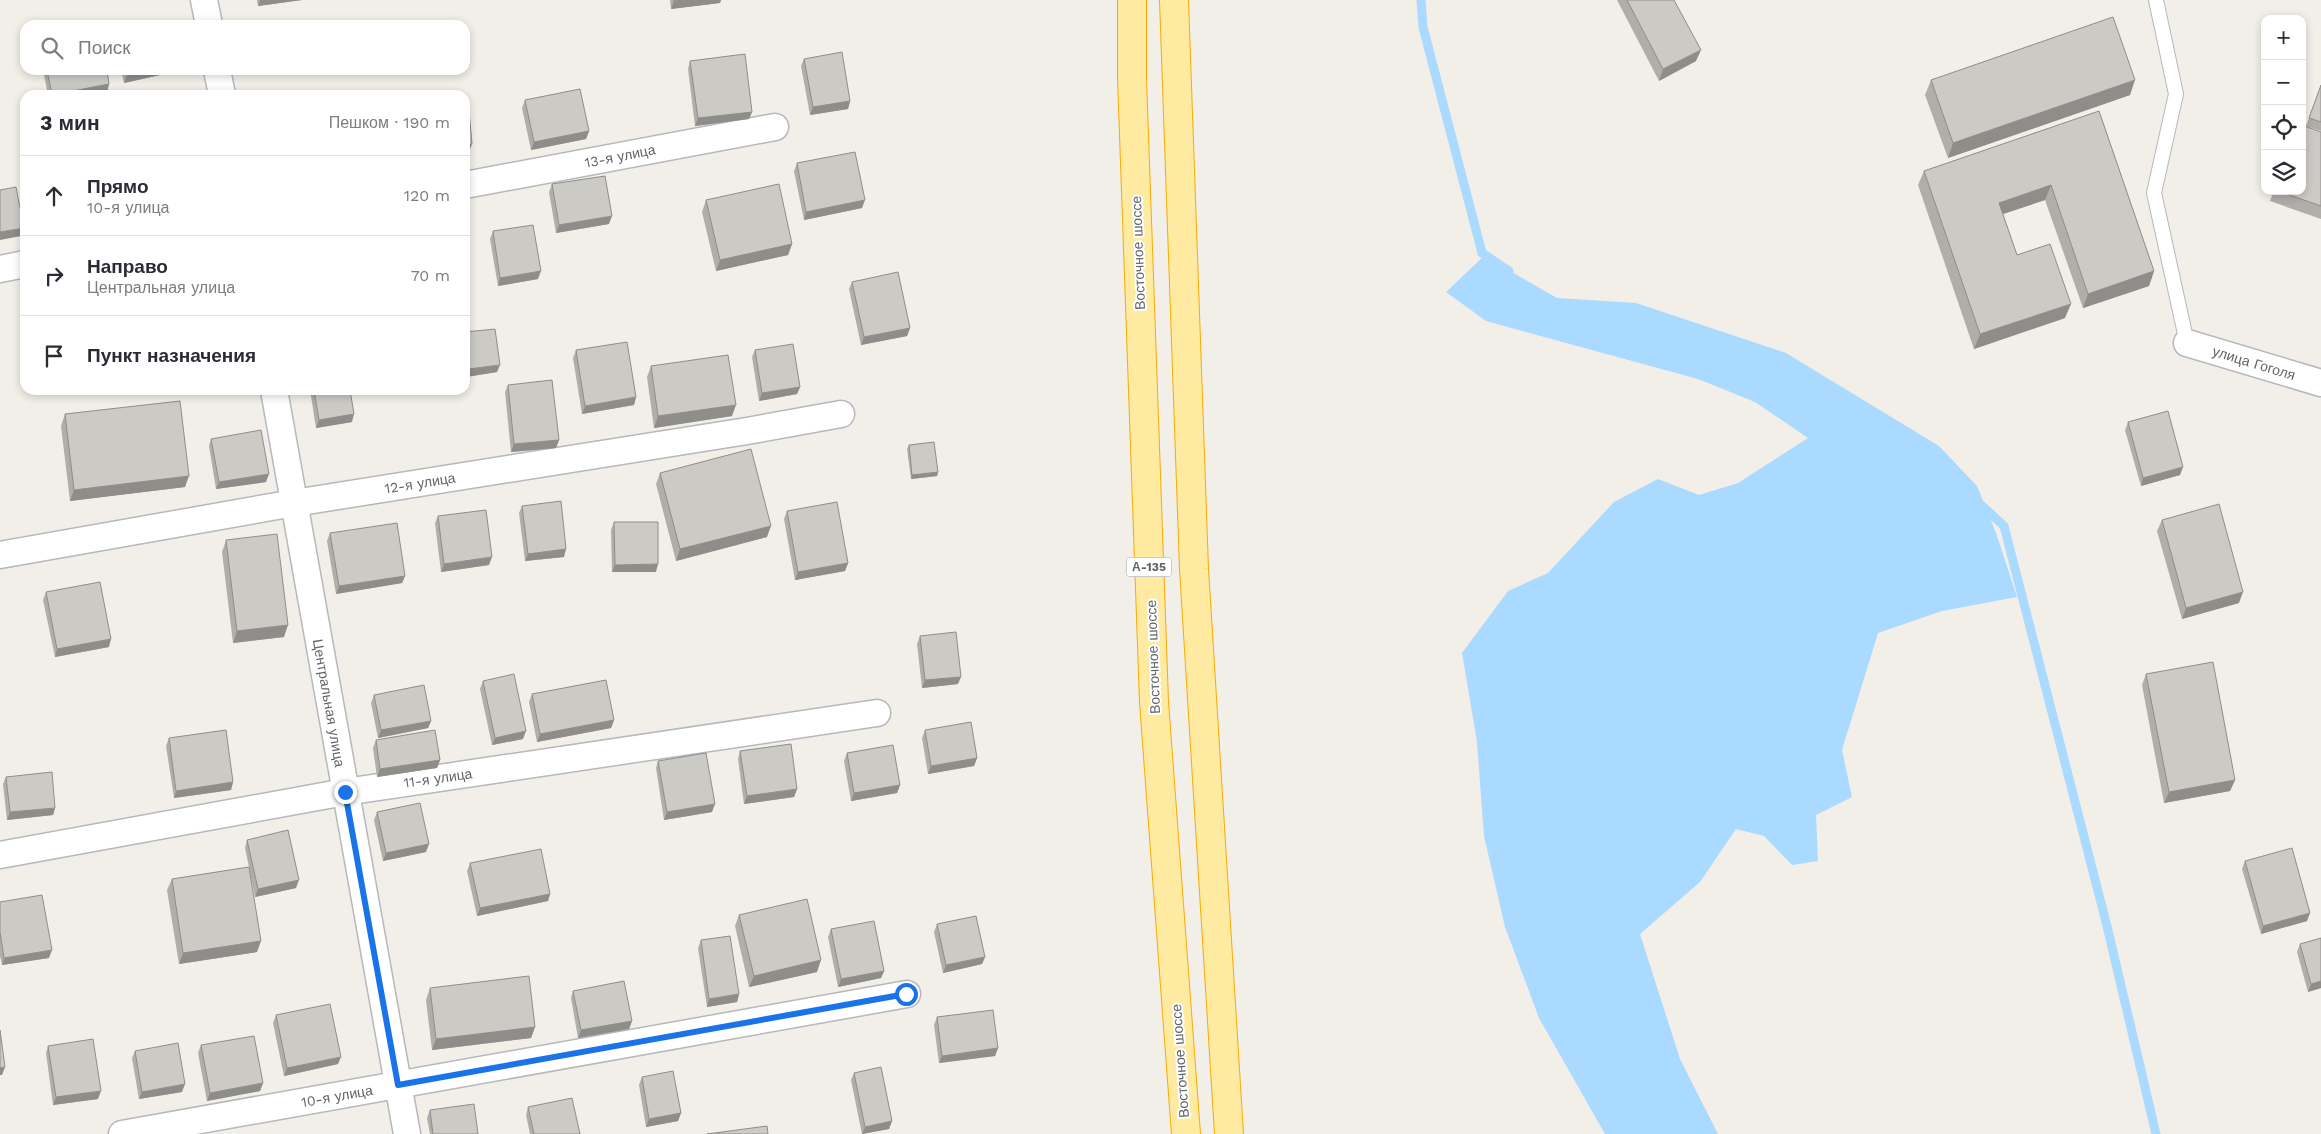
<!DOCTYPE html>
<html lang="ru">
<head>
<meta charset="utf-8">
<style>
	:root { --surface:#fff; --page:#f7f7f7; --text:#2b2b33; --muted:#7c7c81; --line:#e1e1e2 }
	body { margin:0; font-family:"Work Sans",sans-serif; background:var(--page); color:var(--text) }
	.controls { position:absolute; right:15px; top:15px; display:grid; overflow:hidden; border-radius:10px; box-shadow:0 2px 8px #0003 }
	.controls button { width:45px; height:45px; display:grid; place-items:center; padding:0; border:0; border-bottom:1px solid var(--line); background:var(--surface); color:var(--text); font:25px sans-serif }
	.stop { position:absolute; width:15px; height:15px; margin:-11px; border:4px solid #1a73e8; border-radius:50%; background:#fff }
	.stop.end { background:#1a73e8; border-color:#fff; box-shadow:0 1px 5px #0008 }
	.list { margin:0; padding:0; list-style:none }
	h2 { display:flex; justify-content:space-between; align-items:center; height:65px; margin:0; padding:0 20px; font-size:21px }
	h2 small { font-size:16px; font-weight:400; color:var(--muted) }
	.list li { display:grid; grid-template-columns:32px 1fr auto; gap:15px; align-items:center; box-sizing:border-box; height:80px; padding:0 20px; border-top:1px solid var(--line) }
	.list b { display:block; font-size:19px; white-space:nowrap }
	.list p { margin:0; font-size:16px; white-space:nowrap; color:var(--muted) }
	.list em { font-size:16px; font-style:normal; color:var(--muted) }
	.icon { flex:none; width:28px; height:28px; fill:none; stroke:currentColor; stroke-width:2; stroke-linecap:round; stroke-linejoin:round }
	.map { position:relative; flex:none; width:2321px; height:1134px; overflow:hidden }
	.search { position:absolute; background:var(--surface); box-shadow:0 2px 8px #0003; left:20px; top:20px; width:450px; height:55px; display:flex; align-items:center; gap:12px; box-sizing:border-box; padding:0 18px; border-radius:15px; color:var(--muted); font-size:19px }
	.panel { position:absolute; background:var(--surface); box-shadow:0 2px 8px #0003; left:20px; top:90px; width:450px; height:305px; border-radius:15px }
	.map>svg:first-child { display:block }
	.water { fill:#aadaff }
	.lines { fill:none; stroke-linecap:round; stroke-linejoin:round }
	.stream { stroke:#aadaff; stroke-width:9 }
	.service-casing { stroke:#b5b8bc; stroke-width:16 }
	.minor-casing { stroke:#b5b8bc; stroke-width:29 }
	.trunk-casing { stroke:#f9ab00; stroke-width:30 }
	.service { stroke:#fff; stroke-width:14 }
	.minor { stroke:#fff; stroke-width:26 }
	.trunk { stroke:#feeaa1; stroke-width:28 }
	.wall { fill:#afaea9 }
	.shaded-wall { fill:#8f8d8a }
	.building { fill:#cccac5; stroke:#8f8d8a }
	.route { stroke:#1a73e8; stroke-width:6 }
	.labels { text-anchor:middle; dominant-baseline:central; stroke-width:4; stroke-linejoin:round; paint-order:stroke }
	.shield { fill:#fff; stroke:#8f9295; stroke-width:1 }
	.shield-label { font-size:12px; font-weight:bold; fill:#5f6368 }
	.street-label { font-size:14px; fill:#5f6368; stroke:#fff }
</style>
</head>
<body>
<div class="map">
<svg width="2321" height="1134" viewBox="0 0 2321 1134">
	<rect width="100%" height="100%" fill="#f1efe8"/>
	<path class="water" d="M1484,256l73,42 79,5 150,50 153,93 38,40 19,47 21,64 -75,14 -64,22 -36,117 10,47 -36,18 2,46 -26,4 -28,-29 -28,-7 -36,53 -60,52 40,125 38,75h-113l-66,-116 -34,-91 -21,-91 -7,-94 -15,-89 46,-62 40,-18 66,-71 44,-23 41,16 39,-12 70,-45 -53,-36 -57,-23 -212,-58 -40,-29z"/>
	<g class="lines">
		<path class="stream" d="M1421,0l2,27 59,226 27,18
			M1978,502l26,24 103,400 49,208"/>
		<g class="service-casing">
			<path id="service" d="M2156,0l20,94 -22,99 33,150"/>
		</g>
		<g class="minor-casing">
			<path id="minor" d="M204,0l5,25
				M217,70l5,25
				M465,185l310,-58
				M0,269l25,-5
				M2187,343l134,40
				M274,390l133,744
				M0,555l294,-52 453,-72 94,-17
				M0,855l345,-63 532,-79
				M122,1134l785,-140"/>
		</g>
		<g class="trunk-casing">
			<path id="trunk" d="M1132,0v78l22,624 32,432
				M1174,0l20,569 35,565"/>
		</g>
		<use href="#service" class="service"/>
		<use href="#minor" class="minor"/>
		<use href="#trunk" class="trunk"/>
	</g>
	<path class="wall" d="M257,0h45l-44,6z
		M670,0h51l-1,3 -49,6z
		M1617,0h57l22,61 -37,20z
		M804,59l46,42 -2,8 -38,6 -9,-49z
		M690,61l62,51 -3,7 -54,7 -7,-57z
		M43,70h64l2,14 -2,8 -17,3h-42z
		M121,70h57v1l-54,12z
		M1931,80l199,15 -182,63 -23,-63z
		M2321,85v46l-15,-5z
		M525,100l64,31 -3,8 -55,11 -9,-42z
		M2099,111l55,160 -5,15 -66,22 -38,-108 -42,14 14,41 48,63 -91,31 -56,-164 6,-14z
		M2321,132v87l-51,-18 4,-10h28z
		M797,163l65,45 -58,12 -10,-49z
		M552,184l57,40 -53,9 -7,-41z
		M706,200l86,44 -4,11 -72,16 -14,-59z
		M493,231l45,48 -40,7 -8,-47z
		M852,282l58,46 -3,8 -46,9 -12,-56z
		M465,332l32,40 -31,5 -1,-11z
		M576,350l60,47 -2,8 -52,9 -9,-56z
		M755,350l45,37 -3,7 -38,7 -7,-44z
		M651,366l81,50 -78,12 -7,-51z
		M508,385l51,55 -3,8 -45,4 -6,-60z
		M310,390h40l2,32 -36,6z
		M65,414l120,73 -115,14 -9,-75z
		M2128,422l52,53 -39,11 -16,-56z
		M211,439l55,43 -50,7 -7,-43z
		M909,445l29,27 -1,4 -26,3 -4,-30z
		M660,473l107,64 -91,24 -20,-77z
		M522,506l42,51 -39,4 -6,-48z
		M787,511l61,52 -3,8 -50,9 -11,-61z
		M438,516l51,49 -48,7 -6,-49z
		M2162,520l77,83 -57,16 -25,-88z
		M614,522l42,50h-44l-1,-42z
		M330,533l75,43 -3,7 -66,11 -9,-53z
		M226,540l58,97 -51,6 -11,-91z
		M46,592l63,55 -54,10 -12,-57z
		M920,636l38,48 -36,4 -5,-44z
		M2146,674l89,106 -5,11 -66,12 -22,-118z
		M483,681l40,58 -31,6 -12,-56z
		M532,694l82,26 -3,8 -74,14 -8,-40z
		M374,695l57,26 -3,7 -50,10 -7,-35z
		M925,730l52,28 -3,8 -46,8 -6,-36z
		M169,738l64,44 -2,8 -57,8 -8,-52z
		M376,740l64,20 -3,8 -60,9 -4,-29z
		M740,751l57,38 -3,8 -50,7 -6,-45z
		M847,753l53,32 -3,8 -46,8 -7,-40z
		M658,761l54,51 -48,8 -8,-52z
		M6,777l49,31 -2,7 -46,5 -4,-36z
		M377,812l49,40 -43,9 -9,-41z
		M247,840l49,48 -41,9 -5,-25 7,80 -78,12 -12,-74 5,-11 77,-12 -4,-19z
		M2245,861l62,60 -46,13 -19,-65z
		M470,863l80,31 -2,7 -71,15 -10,-45z
		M0,902l49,56 -47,7 -2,-9z
		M739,915l78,57 -68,15 -14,-61z
		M937,924l48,33 -3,7 -39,9 -9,-41z
		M831,929l53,42 -3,7 -43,9 -10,-50z
		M701,940l38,54 -2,8 -30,5 -9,-59z
		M2300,944l21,44 -13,4 -11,-40z
		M430,988l105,39 -4,11 -99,12 -6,-50z
		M573,991l59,30 -3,8 -51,9 -7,-40z
		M276,1015l62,49 -54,12 -11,-53z
		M937,1017l61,31 -3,8 -56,7 -5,-38z
		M201,1045l62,38 -3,8 -53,10 -9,-48z
		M48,1046l50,53 -45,6 -7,-52z
		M135,1051l47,41 -43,7 -7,-41z
		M854,1073l38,48 -3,8 -27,5 -11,-54z
		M642,1077l39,36 -3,8 -32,6 -7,-42z
		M528,1107l52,27h-50l-4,-19z
		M430,1110l48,24h-48l-3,-16z"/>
	<path class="shaded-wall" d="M260,0h42l-44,6z
		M685,0h36l-1,3 -49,6 3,-8z
		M1701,50l-5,11 -37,20 4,-12z
		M150,70h28v1l-54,12 3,-8z
		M2135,80l-5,15 -182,63 5,-15z
		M109,84l-2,8 -17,3h-38z
		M850,101l-2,8 -38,6 3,-8z
		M752,112l-3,7 -54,7 3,-8z
		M589,131l-3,8 -55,11 3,-8z
		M472,144l-3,8h-4v-7z
		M2051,185l-6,15 -51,17 5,-14z
		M865,200l-3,8 -58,12 2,-8z
		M612,216l-3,8 -53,9 3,-8z
		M24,228l-3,8 -21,4v-8z
		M792,244l-4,11 -72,16 4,-11z
		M541,271l-3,8 -40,7 2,-8z
		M2154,271l-5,15 -66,22 5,-14z
		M2071,304l-6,14 -91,31 6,-15z
		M910,328l-3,8 -46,9 3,-8z
		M500,365l-3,7 -31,5 3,-8z
		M800,387l-3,7 -38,7 3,-8z
		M636,397l-2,8 -52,9 3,-8z
		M736,405l-4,11 -78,12 4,-12z
		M354,414l-2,8 -36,6 3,-8z
		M559,440l-3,8 -45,4 3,-8z
		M2183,467l-3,8 -39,11 2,-8z
		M938,472l-1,4 -26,3 1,-4z
		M269,474l-3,8 -50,7 3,-7z
		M189,476l-4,11 -115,14 4,-11z
		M771,526l-4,11 -91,24 4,-12z
		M566,549l-2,8 -39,4 3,-7z
		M492,557l-3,8 -48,7 3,-8z
		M848,563l-3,8 -50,9 3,-8z
		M658,564l-2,8h-44l3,-7z
		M405,576l-3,7 -66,11 3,-8z
		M2243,592l-4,11 -57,16 4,-11z
		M288,625l-4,12 -51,6 4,-12z
		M111,639l-2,8 -54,10 2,-8z
		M961,677l-3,7 -36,4 3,-8z
		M614,720l-3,8 -74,14 3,-8z
		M431,721l-3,7 -50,10 3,-8z
		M526,731l-3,8 -31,6 3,-7z
		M977,758l-3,8 -46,8 3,-8z
		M440,760l-3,8 -60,9 3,-8z
		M2235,780l-5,11 -66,12 5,-11z
		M233,782l-2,8 -57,8 2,-7z
		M900,785l-3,8 -46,8 3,-8z
		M797,789l-3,8 -50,7 3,-8z
		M715,804l-3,8 -48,8 3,-8z
		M55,808l-2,7 -46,5 3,-8z
		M429,844l-3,8 -43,9 3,-8z
		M299,880l-3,8 -41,9 3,-8z
		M550,894l-2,7 -71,15 3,-8z
		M2310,913l-3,8 -46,13 2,-8z
		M261,941l-4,11 -78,12 4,-11z
		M52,950l-3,8 -47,7 2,-7z
		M985,957l-3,7 -39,9 3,-8z
		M821,960l-4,12 -68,15 5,-11z
		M884,971l-3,7 -43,9 3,-8z
		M2321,981v7l-13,4 3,-8z
		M739,994l-2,8 -30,5 2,-8z
		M632,1021l-3,8 -51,9 3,-8z
		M535,1027l-4,11 -99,12 4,-11z
		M998,1048l-3,8 -56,7 3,-7z
		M341,1057l-3,7 -54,12 3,-8z
		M5,1067l-3,8h-2v-7z
		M263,1083l-3,8 -53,10 3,-8z
		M185,1084l-3,8 -43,7 3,-7z
		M101,1091l-3,8 -45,6 3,-8z
		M681,1113l-3,8 -32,6 3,-8z
		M892,1121l-3,8 -27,5 3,-7z"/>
	<path class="building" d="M673,0h12l-11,1z
		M1627,0h47l27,50 -38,19z
		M2113,17l22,63 -182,63 -22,-63z
		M842,52l8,49 -37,6 -9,-48z
		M745,54l7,58 -54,6 -8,-57z
		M47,70h60l2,14 -57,11z
		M126,70h24l-23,5z
		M2321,85v37l-12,-4z
		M580,89l9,42 -55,11 -9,-42z
		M469,111l3,33 -7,1v-33z
		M2099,111l55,160 -66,23 -37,-109 -52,18 18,52 33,-11 21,60 -91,30 -56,-163z
		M2302,125l19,7v74l-43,-15h24z
		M855,152l10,48 -59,12 -9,-49z
		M605,176l7,40 -53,9 -7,-41z
		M779,184l13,60 -72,16 -14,-60z
		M16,187l8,41 -24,4v-42z
		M533,225l8,46 -41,7 -7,-47z
		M898,272l12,56 -46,9 -12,-55z
		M495,329l5,36 -31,4 -4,-37z
		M627,342l9,55 -51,9 -9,-56z
		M793,344l7,43 -38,6 -7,-43z
		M728,355l8,50 -78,11 -7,-50z
		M552,380l7,60 -45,4 -6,-59z
		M314,390h36l4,24 -35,6z
		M180,401l9,75 -115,14 -9,-76z
		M2168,411l15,56 -40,11 -15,-56z
		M261,430l8,44 -50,8 -8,-43z
		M934,442l4,30 -26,3 -3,-30z
		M751,449l20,77 -91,23 -20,-76z
		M561,501l5,48 -38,5 -6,-48z
		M837,502l11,61 -50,9 -11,-61z
		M2219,504l24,88 -57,16 -24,-88z
		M486,510l6,47 -48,7 -6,-48z
		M614,522h44v42l-43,1z
		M397,523l8,53 -66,10 -9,-53z
		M277,534l11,91 -51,6 -11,-91z
		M100,582l11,57 -54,10 -11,-57z
		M956,632l5,45 -36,3 -5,-44z
		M2213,662l22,118 -66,12 -23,-118z
		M514,674l12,57 -31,7 -12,-57z
		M606,680l8,40 -74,14 -8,-40z
		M424,685l7,36 -50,9 -7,-35z
		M971,722l6,36 -46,8 -6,-36z
		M226,730l7,52 -57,9 -7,-53z
		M435,730l5,30 -60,9 -4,-29z
		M791,744l6,45 -50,7 -7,-45z
		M893,745l7,40 -46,8 -7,-40z
		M706,753l9,51 -48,8 -9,-51z
		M52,772l3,36 -45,4 -4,-35z
		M420,803l9,41 -43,9 -9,-41z
		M288,830l11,50 -41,9 -11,-49z
		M2292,848l18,65 -47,13 -18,-65z
		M541,849l9,45 -70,14 -10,-45z
		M249,867l12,74 -78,12 -11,-74z
		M42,895l10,55 -48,8 -4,-26v-30z
		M807,899l14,61 -67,16 -15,-61z
		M976,916l9,41 -39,8 -9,-41z
		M874,921l10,50 -43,8 -10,-50z
		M730,936l9,58 -30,5 -8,-59z
		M2321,938v43l-10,3 -11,-40z
		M529,976l6,51 -99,12 -6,-51z
		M624,981l8,40 -51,9 -8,-39z
		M330,1004l11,53 -54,11 -11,-53z
		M993,1010l5,38 -56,8 -5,-39z
		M0,1030l5,37 -5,1z
		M254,1036l9,47 -53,10 -9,-48z
		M93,1039l8,52 -45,6 -8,-51z
		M178,1043l7,41 -43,8 -7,-41z
		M881,1067l11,54 -27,6 -11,-54z
		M673,1071l8,42 -32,6 -7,-42z
		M572,1098l8,36h-46l-6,-27z
		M474,1104l4,30h-45l-3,-24z
		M767,1126l1,8h-61z"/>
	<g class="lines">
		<path class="route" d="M345,792l53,293 508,-91"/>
	</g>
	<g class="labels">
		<rect class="shield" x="1126.5" y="557.5" width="45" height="19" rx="4"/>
		<g class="shield-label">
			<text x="1149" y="567">А-135</text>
		</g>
		<g class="street-label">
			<text transform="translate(620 156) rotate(-11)">13-я улица</text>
			<text transform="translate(1138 253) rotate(-92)">Восточное шоссе</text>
			<text transform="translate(2254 363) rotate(17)">улица Гоголя</text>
			<text transform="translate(420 483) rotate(-9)">12-я улица</text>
			<text transform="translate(1153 657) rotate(-92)">Восточное шоссе</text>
			<text transform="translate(329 703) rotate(80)">Центральная улица</text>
			<text transform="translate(438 778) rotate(-8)">11-я улица</text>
			<text transform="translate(1180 1061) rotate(-94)">Восточное шоссе</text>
			<text transform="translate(337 1096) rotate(-10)">10-я улица</text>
		</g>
	</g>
</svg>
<div class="controls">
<button>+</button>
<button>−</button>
<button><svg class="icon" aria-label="locate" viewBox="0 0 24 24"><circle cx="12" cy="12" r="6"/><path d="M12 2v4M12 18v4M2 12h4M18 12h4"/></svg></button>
<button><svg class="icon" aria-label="layers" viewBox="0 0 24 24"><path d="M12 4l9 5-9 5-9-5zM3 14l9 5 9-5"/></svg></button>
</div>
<div class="stop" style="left:906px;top:994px"></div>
<div class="stop end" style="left:345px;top:792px"></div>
<div class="search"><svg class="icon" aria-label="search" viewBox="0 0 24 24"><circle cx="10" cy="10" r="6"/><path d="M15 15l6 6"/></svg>Поиск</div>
<section class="panel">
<h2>3 мин<small>Пешком · 190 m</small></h2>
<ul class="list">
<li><svg class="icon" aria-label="ahead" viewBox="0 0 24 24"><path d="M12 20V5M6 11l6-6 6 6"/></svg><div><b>Прямо</b><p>10-я улица</p></div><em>120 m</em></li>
<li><svg class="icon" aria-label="right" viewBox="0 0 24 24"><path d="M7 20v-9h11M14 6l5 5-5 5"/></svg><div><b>Направо</b><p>Центральная улица</p></div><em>70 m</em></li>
<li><svg class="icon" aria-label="arrive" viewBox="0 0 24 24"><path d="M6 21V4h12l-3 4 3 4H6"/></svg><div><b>Пункт назначения</b></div></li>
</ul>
</section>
</div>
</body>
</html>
